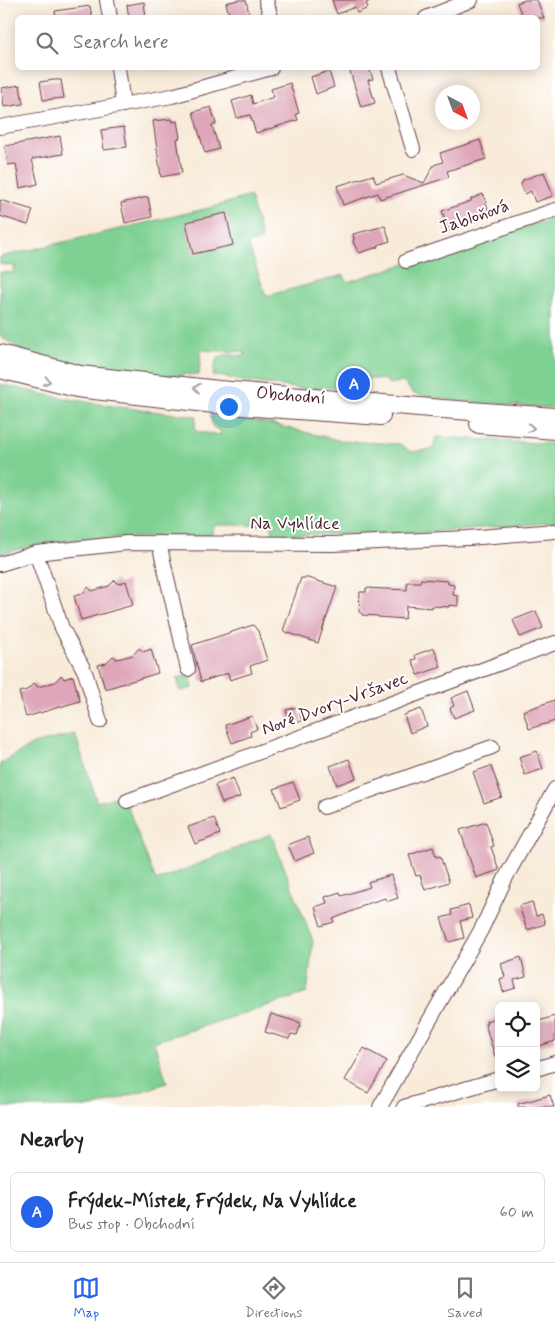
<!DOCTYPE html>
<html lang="en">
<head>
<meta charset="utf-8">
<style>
	:root { --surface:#fff; --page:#f6f6f6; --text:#202124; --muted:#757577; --line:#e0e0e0; --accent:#2563eb }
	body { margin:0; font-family:Mynerve,sans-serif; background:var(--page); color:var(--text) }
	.controls { position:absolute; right:15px; bottom:15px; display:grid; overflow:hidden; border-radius:8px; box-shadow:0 2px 12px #0003 }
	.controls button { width:45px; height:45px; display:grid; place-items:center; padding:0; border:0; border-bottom:1px solid var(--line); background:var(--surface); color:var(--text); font:25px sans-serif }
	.compass { position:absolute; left:435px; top:85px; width:45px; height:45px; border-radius:50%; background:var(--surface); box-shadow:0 2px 12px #0003; rotate:139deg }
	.you { position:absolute; left:228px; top:406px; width:18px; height:18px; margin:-12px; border:4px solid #fff; border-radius:50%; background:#1a73e8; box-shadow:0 0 0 8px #1a73e833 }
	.badge { display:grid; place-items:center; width:32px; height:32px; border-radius:50%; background:var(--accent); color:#fff; font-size:16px; font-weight:700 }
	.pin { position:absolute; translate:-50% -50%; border:2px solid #fff; box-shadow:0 1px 5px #0006 }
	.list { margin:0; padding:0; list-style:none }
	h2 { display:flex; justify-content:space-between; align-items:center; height:65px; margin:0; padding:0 20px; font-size:21px }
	h2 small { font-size:16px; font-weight:400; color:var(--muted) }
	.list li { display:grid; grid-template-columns:32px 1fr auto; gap:15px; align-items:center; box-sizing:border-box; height:80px; margin:0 10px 10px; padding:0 10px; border:1px solid var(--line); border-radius:8px }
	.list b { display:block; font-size:19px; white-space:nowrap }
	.list p { margin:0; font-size:16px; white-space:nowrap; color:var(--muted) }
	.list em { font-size:16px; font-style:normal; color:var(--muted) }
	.icon { flex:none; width:28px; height:28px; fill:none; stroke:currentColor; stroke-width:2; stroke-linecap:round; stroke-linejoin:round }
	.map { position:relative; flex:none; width:555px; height:1107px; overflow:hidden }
	.search { position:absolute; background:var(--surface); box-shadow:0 2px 12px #0003; left:15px; right:15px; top:15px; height:55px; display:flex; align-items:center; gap:12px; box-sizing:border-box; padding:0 18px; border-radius:8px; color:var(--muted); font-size:19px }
	.sheet { height:155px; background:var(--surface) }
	nav { display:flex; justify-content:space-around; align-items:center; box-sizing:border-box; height:70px; border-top:1px solid var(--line); background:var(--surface); font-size:14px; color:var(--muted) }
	nav a { display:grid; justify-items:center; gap:2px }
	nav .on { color:var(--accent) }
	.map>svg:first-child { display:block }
	.green { fill:#7fd193; stroke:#64785f }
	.building { fill:#dea6b8 }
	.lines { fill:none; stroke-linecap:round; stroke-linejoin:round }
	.minor-casing { stroke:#643e45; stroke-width:16 }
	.major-casing { stroke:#643e45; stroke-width:20 }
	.minor { stroke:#fff; stroke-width:14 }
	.major { stroke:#fff; stroke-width:18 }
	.oneway { stroke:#ae9aa0 }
	.labels { text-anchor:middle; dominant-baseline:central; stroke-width:4; stroke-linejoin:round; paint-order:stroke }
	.street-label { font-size:18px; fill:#4a1f2b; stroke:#fff }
</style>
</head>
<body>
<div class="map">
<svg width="555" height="1107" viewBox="0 0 555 1107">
	<rect width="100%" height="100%" fill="#fff"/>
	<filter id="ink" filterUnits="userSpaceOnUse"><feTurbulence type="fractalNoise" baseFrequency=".02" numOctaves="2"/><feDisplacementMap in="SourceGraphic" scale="10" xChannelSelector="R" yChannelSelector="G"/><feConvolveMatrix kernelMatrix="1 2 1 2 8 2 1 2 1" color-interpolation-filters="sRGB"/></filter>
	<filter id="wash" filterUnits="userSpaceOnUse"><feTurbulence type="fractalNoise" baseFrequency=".0096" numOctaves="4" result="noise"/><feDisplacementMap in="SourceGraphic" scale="20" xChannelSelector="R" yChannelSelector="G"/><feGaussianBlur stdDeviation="1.12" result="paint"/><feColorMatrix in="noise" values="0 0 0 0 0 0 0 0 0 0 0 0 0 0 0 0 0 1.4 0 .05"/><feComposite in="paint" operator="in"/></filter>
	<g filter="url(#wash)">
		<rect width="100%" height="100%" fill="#f8ebd9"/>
		<path class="green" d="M250,196l12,43 -14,5 18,52 78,-21 3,7 208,-64v190l-99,-7 -42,-7 -11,-12 -15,2 -1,-4 -38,-3 -1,9 -45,3 -74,-10v-2l-16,-1c3,-26 8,-21 31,-20l1,-4 -44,-2 -2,25 -16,-1v2l-36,1 -72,-11 -48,-12 -27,-18v-64l13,1 2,-7 -15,-2v-7l209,-49z
			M0,384c65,17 129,25 196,32l-1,11 3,5 23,3 -1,-5 -7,-3 -3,-11 52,6 80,19 58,3 11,8 22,-3 3,-12 119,7v81l-9,-2 -132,10 -137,2 -4,-2 -1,-8h-57l-3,8 -4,2c-69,5 -141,-3 -208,20z
			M190,675l3,13 -13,3 -3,-13z
			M75,734l22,68 26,-7 33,86 115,-47 42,107 -6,52 -153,49 13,41 -74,24h-93v-343l33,-20z"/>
		<g id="blocks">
			<path class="building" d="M238,0h8l4,18h-20l-4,-15z
				M332,0h38v1l-4,2 2,5 -11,5 -2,-6 -18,7z
				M525,0h12l7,18h-21l-6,-15z
				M144,2l2,16h-17l-2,-13z
				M90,6l2,12h-36l-1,-7z
				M349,68h20l4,11 -5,1 7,23 -14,4z
				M329,71l5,16 -18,7 -5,-17z
				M54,80h7l3,18 -21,2 -3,-18z
				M290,83l9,30 -3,1 2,6 -42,13 -6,-18 -13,3 -5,-17 19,-6 2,9 21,-7 -3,-8z
				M20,85l3,19 -19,3 -2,-19z
				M211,107l5,17 -4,1 7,24 -14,4 -12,-41z
				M172,119l1,3 4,-1 3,17 -3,1 5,34 -21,4 -8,-56z
				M124,127l3,20 -23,3 -3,-20z
				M60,136l3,18 -31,5 6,25 -18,4 -4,-24 -8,1 -3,-19z
				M480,140l6,19 -39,12 2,6 -69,22 -2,-6 -35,12 -6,-19 36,-11 3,8 27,-8 21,8 10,-18 9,-3 -3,-9z
				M544,172l9,24 -18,6 -4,-11 -6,3 -4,-10 2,-4z
				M483,194l7,21 -41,16 -7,-20 29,-10v-2z
				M148,197l4,20 -27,6 -4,-20z
				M0,200l33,10 -5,15 -28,-9z
				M226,213l7,32 -40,9 -7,-32z
				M385,226l5,15 -12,4v2l-19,6 -6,-11 1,-3 -1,-5z
				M301,578h7l29,9 -19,56 -35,-12z
				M421,579l27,2v3l6,1 -1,10 5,1v10l-9,-1v2l-17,-1v2l-26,-2 -1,13 -27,-2v-1l-16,-1v-2l-3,-1 1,-20h6v-4l41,2v-8h13z
				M115,580l3,4 8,-3 7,24 -52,15 -7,-24 8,-2 6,-7 4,4 17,-5z
				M536,611l7,17 -23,9 -7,-17z
				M253,625l5,6 9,29 -17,6 2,7 -22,7 -2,-7 -27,9 -9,-37z
				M139,648l4,4 8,-3 7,24 -53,16 -7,-24 8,-2 7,-7 4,3 16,-4z
				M434,648l7,19 -23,8 -6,-15 4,-1 -1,-4z
				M61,675l3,4 9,-3 7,25 -54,16 -7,-25 8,-2 7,-7 4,4 17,-5z
				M468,691l7,19 -21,8 -4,-10 4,-2 -3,-8z
				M555,700v21l-26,8 -6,-18z
				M298,707l4,14 -12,3 -4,-14z
				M421,709l6,17 -17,7 -6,-18z
				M252,716l5,13 -7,3 1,4 -19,7 -7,-18z
				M537,751l6,18 -18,6 -6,-18z
				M349,759l7,19 -19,7 -7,-19z
				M491,766l11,31 -18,6 -11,-31z
				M233,778l7,19 -18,6 -7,-18z
				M293,782l7,18 -19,7 -7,-18z
				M214,818l6,16 -25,10 -7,-17z
				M486,822l8,24 -3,1 8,23 -23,8 -16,-48z
				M308,837l6,16 -19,8 -7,-16z
				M433,847l3,10 4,-1 9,26 -24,8 -5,-15 -4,1 -7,-21z
				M391,875l7,23 -12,4 -1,-4 -25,8v2l-27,11 1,3 -13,4 -6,-19 12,-4 -2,-6 15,-5 1,4 29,-9 -2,-5z
				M532,902l4,14 6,-2 3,10 -18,6 -8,-24z
				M469,905l3,13 -12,3 4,17 -15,4 -8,-24 11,-3 -1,-5z
				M521,957l5,20 -12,3 2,8 -13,4 -3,-13 5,-2 -4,-13z
				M271,1014l30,9 -4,12 -6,-1 -2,5 -24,-7z
				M555,1016v25l-16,5 -3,-8v-16z
				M499,1017v43h-3l-11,-36h2l-1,-3z
				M364,1048l23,13 -19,32 -23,-13z
				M550,1095l4,12h-36v-3z"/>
		</g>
	</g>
	<g filter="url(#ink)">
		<use href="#blocks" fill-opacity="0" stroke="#643e45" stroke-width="1"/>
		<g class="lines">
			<g class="minor-casing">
				<path id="minor" d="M107,0l3,18
					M266,0l5,18
					M426,18l45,-18
					M118,68l5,37
					M389,68l24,81
					M0,127l172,-31 99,-28
					M406,261l149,-51
					M159,543l29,126
					M36,553l26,75 23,44 15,49
					M0,564l36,-11 91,-10 206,1 135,-6 87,-7
					M127,801l428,-158
					M324,807l168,-60
					M536,1069l19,-6
					M380,1107l101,-177 26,-55 48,-86
					M404,1107l95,-28"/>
			</g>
			<g class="major-casing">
				<path id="major" d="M0,354l80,21 139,15 224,19 112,8
					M0,369l77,19 138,16 166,12
					M479,424l76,6"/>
			</g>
			<use href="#minor" class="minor"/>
			<use href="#major" class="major"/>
		</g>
		<defs><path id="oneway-chevron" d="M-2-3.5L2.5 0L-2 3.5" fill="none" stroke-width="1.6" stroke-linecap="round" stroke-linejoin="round" transform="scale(1.25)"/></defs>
		<g class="oneway">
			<use href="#oneway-chevron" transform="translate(47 381) rotate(12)"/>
			<use href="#oneway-chevron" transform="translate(197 388) rotate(-174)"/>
			<use href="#oneway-chevron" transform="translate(531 428) rotate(5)"/>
		</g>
	</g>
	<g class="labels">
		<g class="street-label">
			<text transform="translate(474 217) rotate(-19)">Jabloňová</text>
			<text transform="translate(291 396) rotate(5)">Obchodní</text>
			<text x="295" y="524">Na Vyhlídce</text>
			<text transform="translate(335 704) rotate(-20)">Nové Dvory-Vršavec</text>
		</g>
	</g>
</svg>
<div class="controls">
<button><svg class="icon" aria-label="locate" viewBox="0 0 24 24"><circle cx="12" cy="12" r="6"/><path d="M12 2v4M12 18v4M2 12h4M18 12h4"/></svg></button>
<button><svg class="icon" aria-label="layers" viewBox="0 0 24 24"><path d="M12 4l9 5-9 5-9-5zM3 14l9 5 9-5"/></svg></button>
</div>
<svg class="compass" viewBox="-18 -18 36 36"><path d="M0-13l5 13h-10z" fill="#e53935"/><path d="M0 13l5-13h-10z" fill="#757577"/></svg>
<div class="you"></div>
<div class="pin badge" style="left:354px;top:384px">A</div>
<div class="search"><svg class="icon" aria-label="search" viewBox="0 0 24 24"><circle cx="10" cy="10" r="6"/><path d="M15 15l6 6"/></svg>Search here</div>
</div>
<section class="sheet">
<h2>Nearby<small></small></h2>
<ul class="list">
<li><span class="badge">A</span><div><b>Frýdek-Místek, Frýdek, Na Vyhlídce</b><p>Bus stop · Obchodní</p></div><em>60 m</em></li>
</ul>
</section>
<nav>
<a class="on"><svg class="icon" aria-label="map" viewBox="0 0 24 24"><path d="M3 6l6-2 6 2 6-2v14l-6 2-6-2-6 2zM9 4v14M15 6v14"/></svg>Map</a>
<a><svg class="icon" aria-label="directions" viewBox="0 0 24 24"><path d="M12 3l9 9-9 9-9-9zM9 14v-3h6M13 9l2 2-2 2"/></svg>Directions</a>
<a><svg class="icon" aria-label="saved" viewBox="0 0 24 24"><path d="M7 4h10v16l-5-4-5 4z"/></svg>Saved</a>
</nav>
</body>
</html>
